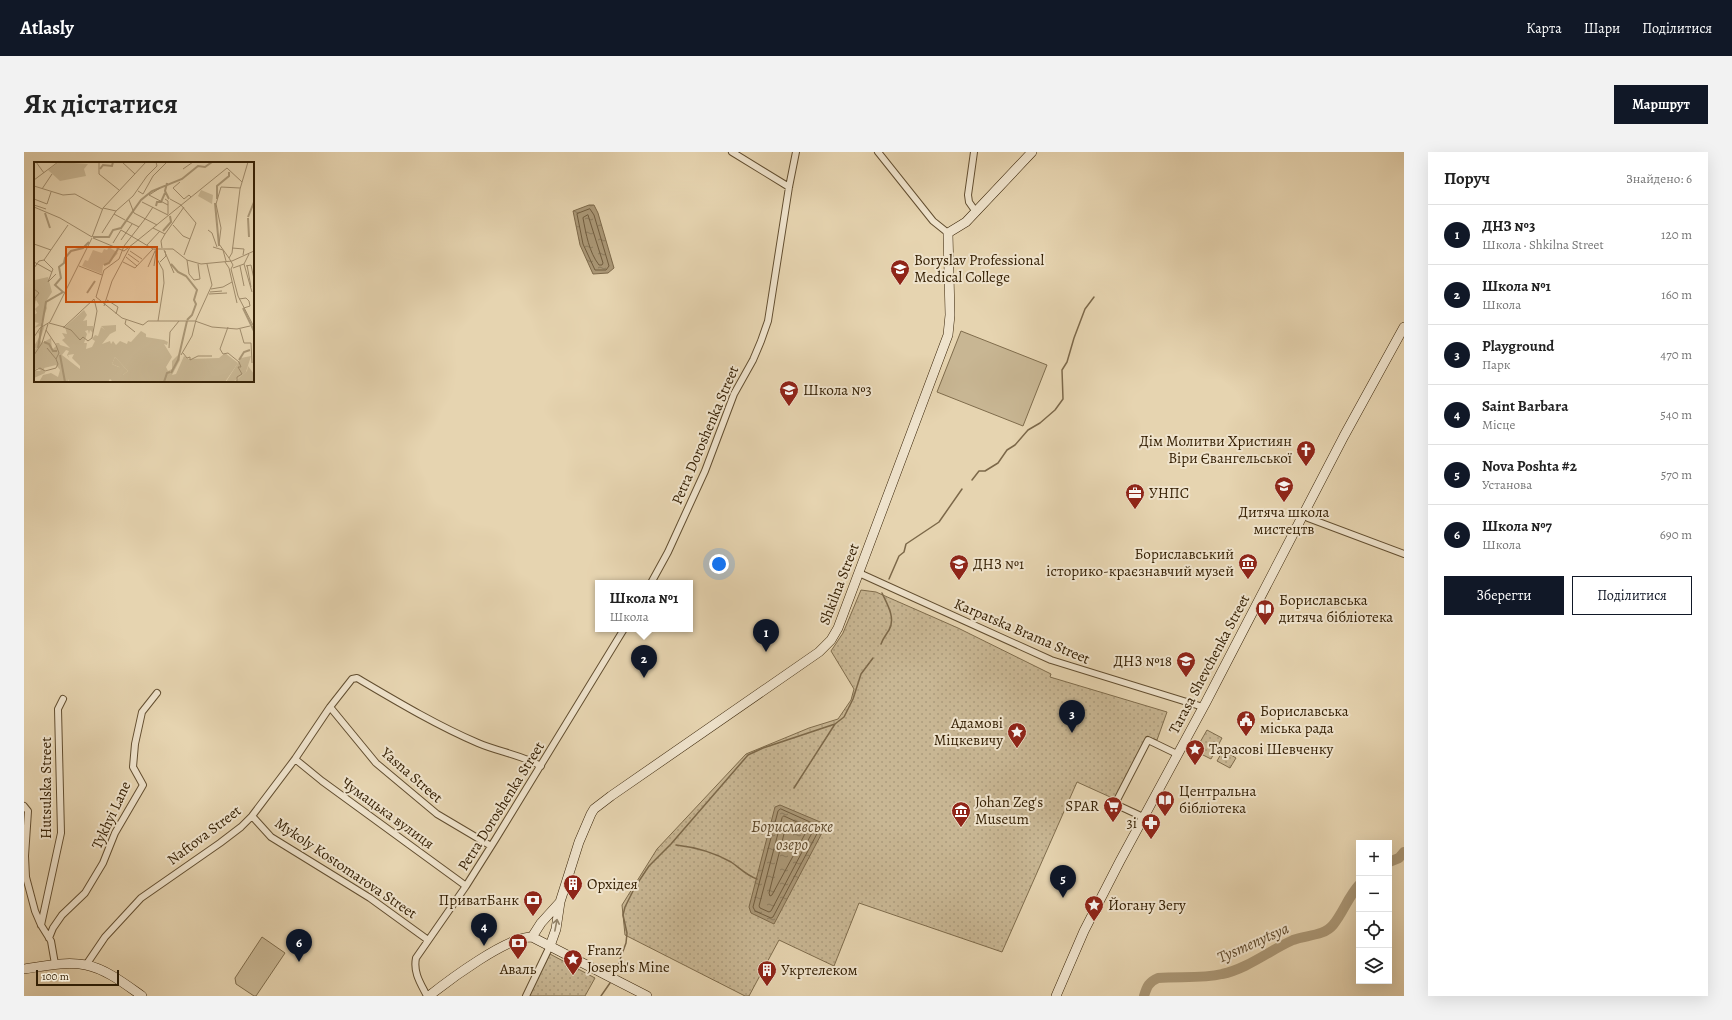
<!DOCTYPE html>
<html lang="uk">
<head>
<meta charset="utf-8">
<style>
	:root { --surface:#fff; --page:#f2f2f2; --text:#222; --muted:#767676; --line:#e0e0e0; --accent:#111827 }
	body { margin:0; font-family:Alegreya,serif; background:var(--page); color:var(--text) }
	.controls { position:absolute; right:12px; bottom:12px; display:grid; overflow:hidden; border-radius:0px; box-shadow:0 4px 16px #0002 }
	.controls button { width:36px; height:36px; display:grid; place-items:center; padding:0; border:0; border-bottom:1px solid var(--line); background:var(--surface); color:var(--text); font:20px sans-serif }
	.scale { position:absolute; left:12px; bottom:10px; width:83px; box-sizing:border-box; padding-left:4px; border:2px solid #362105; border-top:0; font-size:11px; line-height:14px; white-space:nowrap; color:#362105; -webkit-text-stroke:3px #efe3cc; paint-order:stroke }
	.you { position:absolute; left:695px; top:412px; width:14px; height:14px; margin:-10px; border:3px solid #fff; border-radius:50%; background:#1a73e8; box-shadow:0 0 0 6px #1a73e833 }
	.badge { display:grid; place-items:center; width:26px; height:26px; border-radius:50%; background:var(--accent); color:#fff; font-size:13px; font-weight:700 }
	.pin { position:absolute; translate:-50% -33px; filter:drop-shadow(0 1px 2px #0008) }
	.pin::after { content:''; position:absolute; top:21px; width:14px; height:12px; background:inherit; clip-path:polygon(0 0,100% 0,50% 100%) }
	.popup { position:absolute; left:571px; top:428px; width:98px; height:52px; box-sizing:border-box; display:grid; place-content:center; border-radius:0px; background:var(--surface); filter:drop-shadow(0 1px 3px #0005); font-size:13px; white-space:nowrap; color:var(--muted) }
	.popup b { font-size:15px; color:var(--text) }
	.popup::after { content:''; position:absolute; left:50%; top:100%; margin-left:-8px; border:8px solid transparent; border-top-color:var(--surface) }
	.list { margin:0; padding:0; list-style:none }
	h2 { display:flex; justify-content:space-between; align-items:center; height:52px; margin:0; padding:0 16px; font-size:17px }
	h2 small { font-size:13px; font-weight:400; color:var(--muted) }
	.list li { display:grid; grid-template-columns:26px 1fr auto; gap:12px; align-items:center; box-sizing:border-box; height:60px; padding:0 16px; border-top:1px solid var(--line) }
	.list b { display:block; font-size:15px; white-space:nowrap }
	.list p { margin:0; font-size:13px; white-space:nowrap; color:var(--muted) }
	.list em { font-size:13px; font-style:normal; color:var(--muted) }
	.actions { display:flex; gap:8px; padding:12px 16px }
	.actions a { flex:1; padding:9px 0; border:1px solid var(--accent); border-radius:0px; text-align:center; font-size:14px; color:var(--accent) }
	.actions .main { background:var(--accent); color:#fff }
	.icon { flex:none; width:22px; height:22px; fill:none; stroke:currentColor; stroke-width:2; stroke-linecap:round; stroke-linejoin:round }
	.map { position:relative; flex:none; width:1380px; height:844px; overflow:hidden; border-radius:0px }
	header { display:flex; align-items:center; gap:24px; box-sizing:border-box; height:56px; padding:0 20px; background:var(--accent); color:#fff }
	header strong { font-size:19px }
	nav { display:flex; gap:22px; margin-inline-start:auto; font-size:14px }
	.intro { display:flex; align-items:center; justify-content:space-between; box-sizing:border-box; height:96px; padding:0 24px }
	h1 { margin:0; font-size:28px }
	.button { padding:10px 18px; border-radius:0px; background:var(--accent); color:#fff; font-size:14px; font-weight:700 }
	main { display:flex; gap:24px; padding:0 24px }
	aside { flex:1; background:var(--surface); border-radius:0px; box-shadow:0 4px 16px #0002 }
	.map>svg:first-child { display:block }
	.park { fill:url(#park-dots); stroke:#7f6c4c }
	.garden { fill:#c8b693; stroke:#7f6c4c }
	.water { fill:url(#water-ripples); stroke:#7c6849 }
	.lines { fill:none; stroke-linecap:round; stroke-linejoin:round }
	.shore { stroke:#705c3e; stroke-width:1 }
	.stream { stroke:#7c6849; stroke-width:1.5 }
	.river { stroke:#aa9776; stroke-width:10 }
	.street-casing { stroke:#624e30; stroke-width:8 }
	.secondary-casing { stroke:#362105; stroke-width:10 }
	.street { stroke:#efe3cc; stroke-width:6 }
	.secondary { stroke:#efe3cc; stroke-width:9 }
	.oneway { stroke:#928268 }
	.labels { text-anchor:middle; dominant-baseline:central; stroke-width:4; stroke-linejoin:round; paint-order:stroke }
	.poi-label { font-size:15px; fill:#362105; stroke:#efe3cc; text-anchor:start }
	.street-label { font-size:15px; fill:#362105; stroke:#efe3cc }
	.water-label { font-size:16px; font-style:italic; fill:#5f4a2d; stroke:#efe3cc }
	.inset-river { fill:none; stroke:#aa9776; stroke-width:2 }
	.inset-road { fill:none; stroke:#a08c6c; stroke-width:1 }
	.view { fill:#cd510b; fill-opacity:0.15; stroke:#cd510b; stroke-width:2 }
	.inset-edge { fill:none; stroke:#362105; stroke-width:2 }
</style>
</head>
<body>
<header>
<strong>Atlasly</strong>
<nav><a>Карта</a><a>Шари</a><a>Поділитися</a></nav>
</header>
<div class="intro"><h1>Як дістатися</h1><a class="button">Маршрут</a></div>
<main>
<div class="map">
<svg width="1380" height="844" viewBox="0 0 1380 844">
	<defs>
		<pattern id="park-dots" width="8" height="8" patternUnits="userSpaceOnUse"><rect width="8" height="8" fill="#c8b693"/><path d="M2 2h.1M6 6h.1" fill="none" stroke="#ac9c7d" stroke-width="1.8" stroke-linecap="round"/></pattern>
		<pattern id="water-ripples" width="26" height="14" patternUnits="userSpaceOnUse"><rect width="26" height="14" fill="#aa9776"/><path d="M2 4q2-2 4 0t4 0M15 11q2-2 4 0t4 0" fill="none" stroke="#8b7b5f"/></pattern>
	</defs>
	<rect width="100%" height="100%" fill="#e6d4b0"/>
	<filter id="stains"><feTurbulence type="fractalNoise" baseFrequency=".005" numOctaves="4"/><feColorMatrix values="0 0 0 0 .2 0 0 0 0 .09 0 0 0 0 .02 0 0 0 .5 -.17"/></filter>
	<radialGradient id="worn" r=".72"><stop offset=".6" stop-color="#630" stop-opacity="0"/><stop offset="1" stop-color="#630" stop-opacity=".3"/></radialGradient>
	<path class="park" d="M837,438l15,2 82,36 93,46 -1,3 117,35 -10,28 -6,-2 -32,63 -42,-19 -75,170 -143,-49 -25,63 -55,-26 -30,56h-4l-120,-61 -3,-30 35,-56 89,-95 63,-26 29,-9 13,-19 3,-11 -23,-38 12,-18z
		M1183,578l15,8 -11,21 -16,-8z
		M1202,600l10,6 -6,10 -13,-7 4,-7 3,1z
		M526,802l45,24 -10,18h-57z"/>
	<path class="garden" d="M937,179l86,34 -24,61 -86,-34z
		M238,785l23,16 -29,43h-2l-18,-12 -1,-6z"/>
	<path class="water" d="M565,53h5l4,8 16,55 -6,5 -15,1 -13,-29 -7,-34z
		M756,653l45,19 -1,5 -50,95 -23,-11 -2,-6 26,-100z"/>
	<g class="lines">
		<path class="shore" d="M566,57l4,6 15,51 -3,4h-11l-12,-26 -6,-30z
			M564,63l15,48 -1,2h-3c-10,-13 -13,-31 -16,-47z
			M757,657l38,17 1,2 -47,89 -2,1 -16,-7 -2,-4 25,-96z
			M760,664l28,13 1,2 -42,80 -2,1 -9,-4 -1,-2 23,-88z
			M764,673l16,6 1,3 -33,61 -2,1 -1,-3 17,-67z"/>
		<path class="stream" d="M948,328l7,-9h6l13,-8 9,-13 8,-5 13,-15 12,-7 15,-13 8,-11 -1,-29 5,-8 7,-24 11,-29 9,-12
			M865,427l10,-23 5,-4 2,-8 33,-22 23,-33
			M857,492c2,-6 5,-9 8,-14 7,-12 -2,-26 -7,-37
			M770,636l41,-64 9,-7 9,-18 8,-25 12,-16
			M652,693c18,2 39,8 55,17 9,6 15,13 26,17
			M594,813l8,-22 1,-10 -4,-18 2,-8 10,-20 14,-21 22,-22 77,-89 15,-7 72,-24
			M577,844l9,-13"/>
		<path class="river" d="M1365,710l10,-4 5,-6
			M1120,844c3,-10 5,-14 14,-18 21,-2 43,1 64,-4 25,-5 48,-24 71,-34 13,-5 31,-4 40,-15 10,-12 15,-28 26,-40"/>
		<g class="street-casing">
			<path id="street" d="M708,0l57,35
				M854,0l55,69 15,12
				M950,0l-6,43 1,7 7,10
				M1284,366l96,36
				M835,421l192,87 152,47
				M627,431l17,-31 37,-81 29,-77 19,-34 8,-19 7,-20 21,-134 7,-35
				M306,555l46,56 61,51 54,32
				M271,607l27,22 144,105
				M0,654l4,5 -3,45 1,21 9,34 6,14 10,16 4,23
				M228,664l19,21 99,61 58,42
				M1119,665l-28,-13 33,-64 29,14
				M17,773l20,-92 -3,-124 5,-10
				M25,786l4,-10 9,-13 23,-22 18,-30 12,-30 28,-48 -10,-18 2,-23 7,-32 15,-19
				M62,813l19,-28 36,-39 79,-55 21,-16 11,-11 43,-57 35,-52 22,-28 5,-1c39,23 79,47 121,65 21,9 44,12 63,23
				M403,844c-6,-12 -14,-23 -11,-38l50,-72 29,-46 129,-211
				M502,844l24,-50"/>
		</g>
		<g class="secondary-casing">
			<path id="secondary" d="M508,785l9,-14 19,-21
				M526,794l6,-17 4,-27 19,-60 12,-28 3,-5 17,-13 208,-144 12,-12 7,-12 110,-293 2,-20 -2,-82 18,-11 66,-70
				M0,817c20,-3 42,-8 62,-4 20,4 39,19 56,31
				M405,844c20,-16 79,-60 103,-59l115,59
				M1032,844l28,-65 36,-70 86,-159 138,-266 60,-109"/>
		</g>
		<use href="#street" class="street"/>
		<use href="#secondary" class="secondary"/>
	</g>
	<defs><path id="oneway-shaft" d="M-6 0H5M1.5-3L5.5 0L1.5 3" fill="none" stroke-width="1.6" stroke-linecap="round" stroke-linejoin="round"/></defs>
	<use class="oneway" href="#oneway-shaft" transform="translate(532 773) rotate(-79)"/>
	<defs>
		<g id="university-pin" transform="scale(1)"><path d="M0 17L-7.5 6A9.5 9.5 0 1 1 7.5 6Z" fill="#8f2418" stroke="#efe3cc"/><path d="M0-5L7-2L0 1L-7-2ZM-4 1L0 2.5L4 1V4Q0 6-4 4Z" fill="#fff"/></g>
		<g id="school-pin" transform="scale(1)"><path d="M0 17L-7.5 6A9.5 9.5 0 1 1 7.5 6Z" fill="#8f2418" stroke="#efe3cc"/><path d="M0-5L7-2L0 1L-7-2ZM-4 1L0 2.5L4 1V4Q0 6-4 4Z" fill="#fff"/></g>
		<g id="church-pin" transform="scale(1)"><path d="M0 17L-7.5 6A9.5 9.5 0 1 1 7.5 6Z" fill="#8f2418" stroke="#efe3cc"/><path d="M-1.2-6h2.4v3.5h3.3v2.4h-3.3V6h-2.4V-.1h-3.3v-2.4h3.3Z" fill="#fff"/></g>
		<g id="office-pin" transform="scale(1)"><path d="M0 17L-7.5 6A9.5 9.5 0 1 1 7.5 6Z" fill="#8f2418" stroke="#efe3cc"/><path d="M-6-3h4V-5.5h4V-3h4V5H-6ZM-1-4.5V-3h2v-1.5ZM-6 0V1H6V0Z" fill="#fff"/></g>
		<g id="museum-pin" transform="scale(1)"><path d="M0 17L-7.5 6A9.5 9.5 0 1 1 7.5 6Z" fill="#8f2418" stroke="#efe3cc"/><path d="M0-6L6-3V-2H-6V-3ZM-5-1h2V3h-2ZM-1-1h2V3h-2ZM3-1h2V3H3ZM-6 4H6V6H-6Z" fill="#fff"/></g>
		<g id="library-pin" transform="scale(1)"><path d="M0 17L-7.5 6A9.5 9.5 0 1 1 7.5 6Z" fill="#8f2418" stroke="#efe3cc"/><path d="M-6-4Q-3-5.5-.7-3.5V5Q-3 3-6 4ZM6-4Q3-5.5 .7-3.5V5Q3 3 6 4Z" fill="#fff"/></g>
		<g id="civic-pin" transform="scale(1)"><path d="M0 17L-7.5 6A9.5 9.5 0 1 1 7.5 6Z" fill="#8f2418" stroke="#efe3cc"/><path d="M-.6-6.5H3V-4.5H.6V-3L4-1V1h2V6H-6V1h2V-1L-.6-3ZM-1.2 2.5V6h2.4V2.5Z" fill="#fff"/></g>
		<g id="sight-pin" transform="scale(1)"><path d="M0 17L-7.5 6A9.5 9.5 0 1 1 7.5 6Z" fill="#8f2418" stroke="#efe3cc"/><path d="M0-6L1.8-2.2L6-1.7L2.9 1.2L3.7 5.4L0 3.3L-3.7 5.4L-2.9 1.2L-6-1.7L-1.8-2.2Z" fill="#fff"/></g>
		<g id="supermarket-pin" transform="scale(1)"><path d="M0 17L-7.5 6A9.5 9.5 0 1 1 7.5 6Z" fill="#8f2418" stroke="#efe3cc"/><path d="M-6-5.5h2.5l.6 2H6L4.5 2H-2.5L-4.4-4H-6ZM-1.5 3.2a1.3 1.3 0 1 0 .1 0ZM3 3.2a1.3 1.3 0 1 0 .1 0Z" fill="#fff"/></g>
		<g id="pharmacy-pin" transform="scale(1)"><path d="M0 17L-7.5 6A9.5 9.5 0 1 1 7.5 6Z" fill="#8f2418" stroke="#efe3cc"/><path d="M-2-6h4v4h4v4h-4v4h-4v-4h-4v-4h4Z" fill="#fff"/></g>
		<g id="building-pin" transform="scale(1)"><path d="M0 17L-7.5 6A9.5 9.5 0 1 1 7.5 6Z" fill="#8f2418" stroke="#efe3cc"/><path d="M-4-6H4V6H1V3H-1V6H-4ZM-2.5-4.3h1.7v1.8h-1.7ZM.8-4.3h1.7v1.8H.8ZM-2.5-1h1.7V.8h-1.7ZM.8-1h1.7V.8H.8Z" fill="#fff"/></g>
		<g id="bank-pin" transform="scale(1)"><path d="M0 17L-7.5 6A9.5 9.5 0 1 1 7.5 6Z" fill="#8f2418" stroke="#efe3cc"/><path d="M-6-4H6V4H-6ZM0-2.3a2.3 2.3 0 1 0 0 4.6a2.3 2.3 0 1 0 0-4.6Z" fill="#fff"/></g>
	</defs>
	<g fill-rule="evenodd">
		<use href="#university-pin" x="876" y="117"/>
		<use href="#school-pin" x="765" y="238"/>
		<use href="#church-pin" x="1282" y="298"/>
		<use href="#school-pin" x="1260" y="334"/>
		<use href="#office-pin" x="1111" y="341"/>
		<use href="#museum-pin" x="1224" y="411"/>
		<use href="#school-pin" x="935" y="412"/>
		<use href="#library-pin" x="1241" y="457"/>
		<use href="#school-pin" x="1162" y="509"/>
		<use href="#civic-pin" x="1222" y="568"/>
		<use href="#sight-pin" x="993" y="580"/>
		<use href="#sight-pin" x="1171" y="597"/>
		<use href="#library-pin" x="1141" y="648"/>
		<use href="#supermarket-pin" x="1089" y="654"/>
		<use href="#museum-pin" x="937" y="659"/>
		<use href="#pharmacy-pin" x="1127" y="671"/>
		<use href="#building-pin" x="549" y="732"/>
		<use href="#bank-pin" x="509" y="748"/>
		<use href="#sight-pin" x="1070" y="753"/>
		<use href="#bank-pin" x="494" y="791"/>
		<use href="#sight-pin" x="549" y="807"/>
		<use href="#building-pin" x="743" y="818"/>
	</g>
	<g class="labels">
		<g class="poi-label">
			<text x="890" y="108">Boryslav Professional<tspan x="890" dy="17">Medical College</tspan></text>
			<text x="779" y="238">Школа №3</text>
			<text x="1268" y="289" text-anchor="end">Дім Молитви Християн<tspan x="1268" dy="17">Віри Євангельської</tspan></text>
			<text x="1125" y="341">УНПС</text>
			<text x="1260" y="360" text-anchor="middle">Дитяча школа<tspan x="1260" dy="17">мистецтв</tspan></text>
			<text x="1210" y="402" text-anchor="end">Бориславський<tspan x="1210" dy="17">історико-краєзнавчий музей</tspan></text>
			<text x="949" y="412">ДНЗ №1</text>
			<text x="1255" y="448">Бориславська<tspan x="1255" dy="17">дитяча бібліотека</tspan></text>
			<text x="1148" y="509" text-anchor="end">ДНЗ №18</text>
			<text x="1236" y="559">Бориславська<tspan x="1236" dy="17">міська рада</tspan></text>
			<text x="979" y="571" text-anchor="end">Адамові<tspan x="979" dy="17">Міцкевичу</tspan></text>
			<text x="1185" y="597">Тарасові Шевченку</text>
			<text x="1155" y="639">Центральна<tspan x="1155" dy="17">бібліотека</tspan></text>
			<text x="951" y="650">Johan Zeg's<tspan x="951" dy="17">Museum</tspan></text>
			<text x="1075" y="654" text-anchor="end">SPAR</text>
			<text x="1113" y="671" text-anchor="end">3і</text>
			<text x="563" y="732">Орхідея</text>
			<text x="495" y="748" text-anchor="end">ПриватБанк</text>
			<text x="1084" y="753">Йогану Зегу</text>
			<text x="563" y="798">Franz<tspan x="563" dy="17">Joseph's Mine</tspan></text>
			<text x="494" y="817" text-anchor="middle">Аваль</text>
			<text x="757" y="818">Укртелеком</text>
		</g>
		<g class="street-label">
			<text transform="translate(681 283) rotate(-67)">Petra Doroshenka Street</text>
			<text transform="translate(815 432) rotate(-69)">Shkilna Street</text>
			<text transform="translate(998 479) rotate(23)">Karpatska Brama Street</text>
			<text transform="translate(1185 512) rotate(-62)">Tarasa Shevchenka Street</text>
			<text transform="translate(388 623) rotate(41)">Yasna Street</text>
			<text transform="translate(22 636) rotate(-90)">Hutsulska Street</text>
			<text transform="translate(477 654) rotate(-58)">Petra Doroshenka Street</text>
			<text transform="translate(364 661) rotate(36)">Чумацька вулиця</text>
			<text transform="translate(87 663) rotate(-65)">Tykhyi Lane</text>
			<text transform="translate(180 683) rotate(-37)">Naftova Street</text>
			<text transform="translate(322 716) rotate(34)">Mykoly Kostomarova Street</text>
		</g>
		<g class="water-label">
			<text x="768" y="675">Бориславське<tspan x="768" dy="18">озеро</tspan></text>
			<text transform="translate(1229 791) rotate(-24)">Tysmenytsya</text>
		</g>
	</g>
	<g transform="translate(10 10)">
		<rect width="220" height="220" fill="#e6d4b0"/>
		<path d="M81,195l13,14 -5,4 -4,-8 -7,-3z" fill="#c8b693"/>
		<path d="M25,0l29,2 -4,5 2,7 -26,5 -12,-11zM14,115l4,15 -7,11 2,5 -6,15 2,2 -9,3 5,-5 -5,-1v-7l3,-2 -2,-4 4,-4 -3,-5 -2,2 1,-22zM50,148l3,5 -4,6 4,-1v6h6v7l-3,-3 -1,4 -1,-4 -3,1 2,3 -3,9h3l-1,6 6,-2 3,-6 -3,-2 3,-4 3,1 3,-9 4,3 -4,-4 15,-1v6l-6,3 -8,10 8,-3 1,3 2,-3 3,4 4,-4 7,3 1,-3 3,1 10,-11 5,3v3l18,3 4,2 -1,3 -3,-1 8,13 -6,10 2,4 4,-2v-8l8,-8v7l-8,15 4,-1 8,-18 5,3 30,-1 6,-5 13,10 -13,19h-112l-3,-3 -2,3h-39v-3l-1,3h-29l4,-7 8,-2 7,4 2,-7 -4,-5 -12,3 1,5 -11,5v-7h7l-3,-3 -4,2v-19l2,-3 -2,1v-3l6,-10 -2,-4 7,-7 -5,15 2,3 9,-5 1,12 4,-4 1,2 -1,-5h3l1,2 10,3 -8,-8 3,-2 -3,-5 5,1 -2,-7zM32,188l3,1 -2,4 2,3 -1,-3 6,-1 -2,4 8,8v3l-18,-14zM81,195l13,14 -5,4v-6l-11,-5zM214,204l6,8v8h-20l13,-11z" fill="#c8b693" fill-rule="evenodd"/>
		<path d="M167,28l12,5 -1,9 -14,-8z" fill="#c8b693"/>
		<path d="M75,85l9,6 -9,10 -6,2 -1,9 -20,-8 3,-6 3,1 5,-11 9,3 2,-4 3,1zM217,194l-5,16 -13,10h-7l15,-24zM148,209l14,11h-40l9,-8 11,4z" fill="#c8b693"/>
		<path class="inset-river" d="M66,7l3,-4 9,1 1,-4M133,21l-2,8 4,8M183,37v-13l12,-10v-4M181,41l4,43M122,44l1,-4h4l4,-9M11,51l5,15M214,55l6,-15M214,56l1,19M129,69l8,-9 -1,-6M59,75h16l4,-7 8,-2 20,-28 11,-9 30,-12 16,-13 7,1 7,-5M137,102l7,8 8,4 11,14 -3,10 2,4 -4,11 -5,5M70,103l5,-2 9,-14M53,131l8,-12M209,146l11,23M220,176v22M10,180l5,2 4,7h4M4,186l8,-46 17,-10 -8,-7 6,-7 -2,-11 5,-4 1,-5 6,-7 12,-3 6,-6M26,193l5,27M205,198l5,-8 6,-2M137,211l7,-13 9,-39M130,220l3,-9 3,-1"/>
		<path class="inset-road" d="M2,0l8,11M65,0v12l20,16M88,0l13,12M214,0l-8,27 -8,64 -3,5 4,7 -2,4 7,27 15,29M149,7l10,-7M0,18l24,-18M146,20l-7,6 11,11 5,-4 2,2M0,24l29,9 12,-1 27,15M126,26l-11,7 19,10M8,27l10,-15M104,29l5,3 10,-18 14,-14M0,37l13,5 4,-12M131,37l3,2v13M136,37l11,6 15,18 -12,32M95,38l5,13 23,12M108,40l26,13M0,43l12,4M0,45l26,11 32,19M69,46l13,3 17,-15 14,-20 10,-10 -1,-4M80,52l11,6M111,57l8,-12M93,59l12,6M139,63l10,11 7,3M119,66l12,6M174,68l4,3 5,14M68,71l14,-22M58,75l11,-29 43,-46M59,76l31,13 14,-11 15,9h20l14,11 14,4 31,-3 22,-10M87,78l11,-16M79,81l8,-13 17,10 89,-72 15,14M0,82l17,6M113,83l13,-14M179,85l10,3 3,11M128,86l-1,-7 4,-7 19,-27M198,86l12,1 -1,6M121,87l2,10 6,11 1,13 -6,38M130,88l10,23M96,89l12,8M94,92l11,8M92,95l11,9M195,96l-10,-14 2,-16 -5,-24 5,-17 19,1M10,98l9,9 -5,13 8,-8M153,98l2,14 5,6 6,-1 -2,-15M0,100l18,10M89,100l12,6 18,-19M126,100l6,-6 -1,-5M191,100l4,6 8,35M210,102l8,28M213,103l4,22M45,104l23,9M120,104l2,-14M206,104l4,20M212,104l5,-1 3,14M114,105l7,-16M0,106l5,-7 5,-1 24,-35M199,106l11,-4 5,-10M0,127l5,4 -4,5 -1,13M177,127l12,-2 9,-5M176,130l12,-1M175,132l18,-1M62,135l26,21 21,7 5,-4h47l17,6 25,2 13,-3M62,135l8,-27 15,-11 5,-13 21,-27M205,137l7,-1 3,3 1,5 -6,2M73,138l11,7 -2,7M70,144l8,-25 18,-34M92,158l-1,4 10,8M15,161l15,4 30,-28M29,165l8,3 9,10 3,-3 5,4 4,-3 5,-27 -3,-12M194,165l-8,22 3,5 5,-1 11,9 2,5h-3l4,7 -5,3v5M206,167l4,14h7l1,20M12,168l10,15 3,8 -3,6 -9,-11M0,175l6,-9 10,-6 42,-84M135,186l1,-16 9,-11M149,191l4,5 3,-1v3l8,-4h14M0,193l8,-12 6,-19M147,193l11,-19 4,-16 16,-35 -5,-21M0,209l6,-3 5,3 11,-3 2,-4 -2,-5"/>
		<path class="view" d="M32,85h91v55h-91z"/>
		<rect width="220" height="220" class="inset-edge"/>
	</g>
	<rect width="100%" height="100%" filter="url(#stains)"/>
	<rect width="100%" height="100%" fill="url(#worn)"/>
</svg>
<div class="controls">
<button>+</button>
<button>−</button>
<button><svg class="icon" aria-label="locate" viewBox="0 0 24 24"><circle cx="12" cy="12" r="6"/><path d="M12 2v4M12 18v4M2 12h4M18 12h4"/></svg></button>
<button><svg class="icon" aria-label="layers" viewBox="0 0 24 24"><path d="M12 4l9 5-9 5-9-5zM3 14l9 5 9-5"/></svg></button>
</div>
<div class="scale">100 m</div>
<div class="you"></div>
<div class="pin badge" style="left:742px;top:500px">1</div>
<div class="pin badge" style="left:620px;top:526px">2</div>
<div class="popup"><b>Школа №1</b>Школа</div>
<div class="pin badge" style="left:1048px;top:581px">3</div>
<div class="pin badge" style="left:460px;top:794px">4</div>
<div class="pin badge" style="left:1039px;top:746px">5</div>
<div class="pin badge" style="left:275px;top:810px">6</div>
</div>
<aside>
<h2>Поруч<small>Знайдено: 6</small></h2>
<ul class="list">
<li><span class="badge">1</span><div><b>ДНЗ №3</b><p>Школа · Shkilna Street</p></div><em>120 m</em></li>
<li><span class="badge">2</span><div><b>Школа №1</b><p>Школа</p></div><em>160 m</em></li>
<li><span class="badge">3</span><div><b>Playground</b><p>Парк</p></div><em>470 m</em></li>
<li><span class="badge">4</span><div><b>Saint Barbara</b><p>Місце</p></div><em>540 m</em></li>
<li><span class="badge">5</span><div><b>Nova Poshta #2</b><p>Установа</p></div><em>570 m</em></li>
<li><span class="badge">6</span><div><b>Школа №7</b><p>Школа</p></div><em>690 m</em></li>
</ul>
<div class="actions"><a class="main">Зберегти</a><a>Поділитися</a></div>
</aside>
</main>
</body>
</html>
